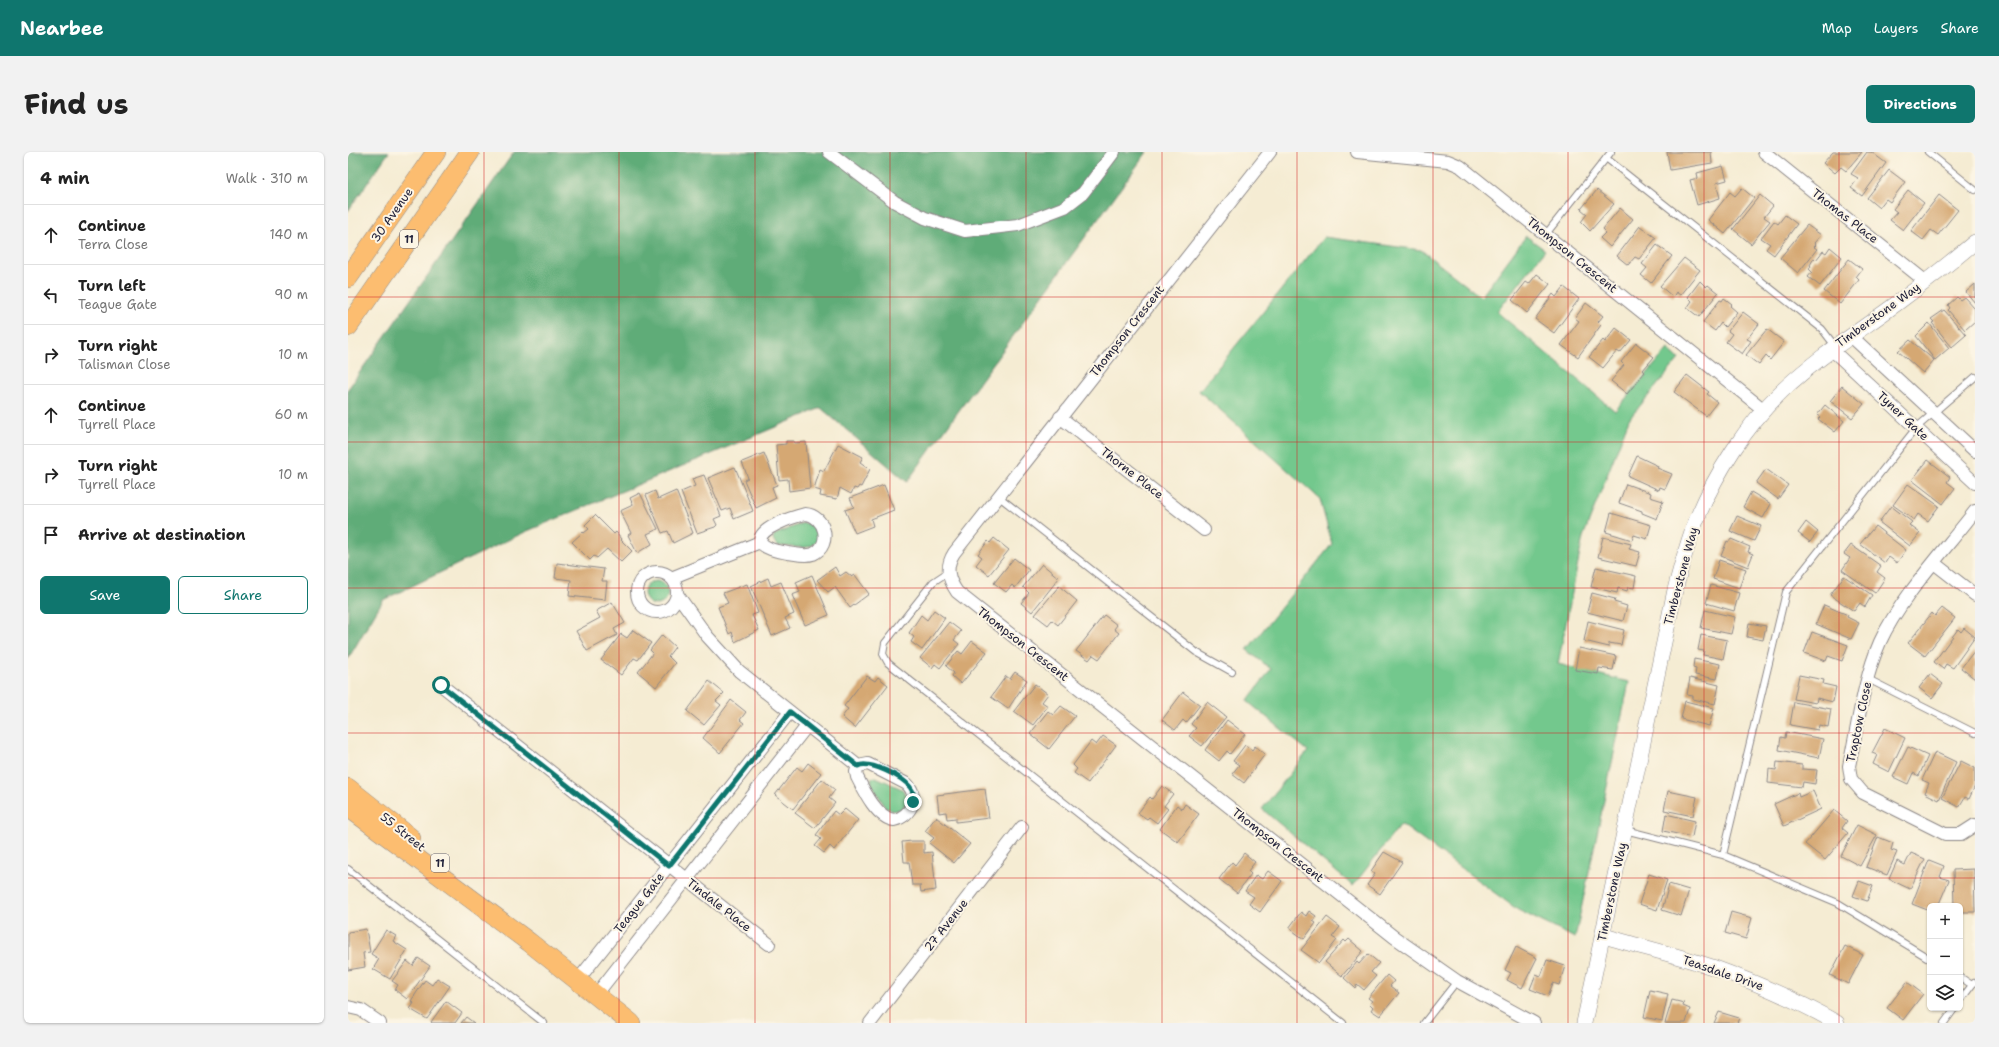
<!DOCTYPE html>
<html lang="en">
<head>
<meta charset="utf-8">
<style>
	:root { --surface:#fff; --page:#f2f2f2; --text:#222; --muted:#767676; --line:#e0e0e0; --accent:#0f766e }
	body { margin:0; font-family:"Shantell Sans",sans-serif; background:var(--page); color:var(--text) }
	.controls { position:absolute; right:12px; bottom:12px; display:grid; overflow:hidden; border-radius:6px; box-shadow:0 1px 3px #0004 }
	.controls button { width:36px; height:36px; display:grid; place-items:center; padding:0; border:0; border-bottom:1px solid var(--line); background:var(--surface); color:var(--text); font:20px sans-serif }
	.stop { position:absolute; width:12px; height:12px; margin:-9px; border:3px solid #0f766e; border-radius:50%; background:#fff }
	.stop.end { background:#0f766e; border-color:#fff; box-shadow:0 1px 4px #0008 }
	.list { margin:0; padding:0; list-style:none }
	h2 { display:flex; justify-content:space-between; align-items:center; height:52px; margin:0; padding:0 16px; font-size:17px }
	h2 small { font-size:13px; font-weight:400; color:var(--muted) }
	.list li { display:grid; grid-template-columns:26px 1fr auto; gap:12px; align-items:center; box-sizing:border-box; height:60px; padding:0 16px; border-top:1px solid var(--line) }
	.list b { display:block; font-size:15px; white-space:nowrap }
	.list p { margin:0; font-size:13px; white-space:nowrap; color:var(--muted) }
	.list em { font-size:13px; font-style:normal; color:var(--muted) }
	.actions { display:flex; gap:8px; padding:12px 16px }
	.actions a { flex:1; padding:9px 0; border:1px solid var(--accent); border-radius:6px; text-align:center; font-size:14px; color:var(--accent) }
	.actions .main { background:var(--accent); color:#fff }
	.icon { flex:none; width:22px; height:22px; fill:none; stroke:currentColor; stroke-width:2; stroke-linecap:round; stroke-linejoin:round }
	.map { position:relative; flex:none; width:1627px; height:871px; overflow:hidden; border-radius:6px }
	header { display:flex; align-items:center; gap:24px; box-sizing:border-box; height:56px; padding:0 20px; background:var(--accent); color:#fff }
	header strong { font-size:19px }
	nav { display:flex; gap:22px; margin-inline-start:auto; font-size:14px }
	.intro { display:flex; align-items:center; justify-content:space-between; box-sizing:border-box; height:96px; padding:0 24px }
	h1 { margin:0; font-size:28px }
	.button { padding:10px 18px; border-radius:6px; background:var(--accent); color:#fff; font-size:14px; font-weight:700 }
	main { display:flex; gap:24px; padding:0 24px }
	aside { flex:1; background:var(--surface); border-radius:6px; box-shadow:0 1px 3px #0004 }
	.map>svg:first-child { display:block }
	.green { fill:#73c88d; stroke:#4a7564 }
	.forest { fill:#5eac78; stroke:#40675a }
	.building { fill:#d5a873 }
	.lines { fill:none; stroke-linecap:round; stroke-linejoin:round }
	.service-casing { stroke:#8c8787; stroke-width:8 }
	.minor-casing { stroke:#8c8787; stroke-width:14 }
	.tertiary-casing { stroke:#8c8787; stroke-width:16 }
	.primary-casing { stroke:#8c8787; stroke-width:20 }
	.service { stroke:#fff; stroke-width:6 }
	.minor { stroke:#fff; stroke-width:12 }
	.tertiary { stroke:#fff; stroke-width:15 }
	.primary { stroke:#fcbd6f; stroke-width:19 }
	.route { stroke:#0f766e; stroke-width:5 }
	.grid { fill:none; stroke:#d62828; stroke-width:1; stroke-opacity:0.55 }
	.labels { text-anchor:middle; dominant-baseline:central; stroke-width:4; stroke-linejoin:round; paint-order:stroke }
	.shield { fill:#fcf5e5; stroke:#63616e; stroke-width:1 }
	.shield-label { font-size:11px; font-weight:bold; fill:#22223b }
	.street-label { font-size:12px; fill:#22223b; stroke:#fcf5e5 }
</style>
</head>
<body>
<header>
<strong>Nearbee</strong>
<nav><a>Map</a><a>Layers</a><a>Share</a></nav>
</header>
<div class="intro"><h1>Find us</h1><a class="button">Directions</a></div>
<main>
<aside>
<h2>4 min<small>Walk · 310 m</small></h2>
<ul class="list">
<li><svg class="icon" aria-label="ahead" viewBox="0 0 24 24"><path d="M12 20V5M6 11l6-6 6 6"/></svg><div><b>Continue</b><p>Terra Close</p></div><em>140 m</em></li>
<li><svg class="icon" aria-label="left" viewBox="0 0 24 24"><path d="M17 20v-9H6M10 6l-5 5 5 5"/></svg><div><b>Turn left</b><p>Teague Gate</p></div><em>90 m</em></li>
<li><svg class="icon" aria-label="right" viewBox="0 0 24 24"><path d="M7 20v-9h11M14 6l5 5-5 5"/></svg><div><b>Turn right</b><p>Talisman Close</p></div><em>10 m</em></li>
<li><svg class="icon" aria-label="ahead" viewBox="0 0 24 24"><path d="M12 20V5M6 11l6-6 6 6"/></svg><div><b>Continue</b><p>Tyrrell Place</p></div><em>60 m</em></li>
<li><svg class="icon" aria-label="right" viewBox="0 0 24 24"><path d="M7 20v-9h11M14 6l5 5-5 5"/></svg><div><b>Turn right</b><p>Tyrrell Place</p></div><em>10 m</em></li>
<li><svg class="icon" aria-label="arrive" viewBox="0 0 24 24"><path d="M6 21V4h12l-3 4 3 4H6"/></svg><div><b>Arrive at destination</b></div></li>
</ul>
<div class="actions"><a class="main">Save</a><a>Share</a></div>
</aside>
<div class="map">
<svg width="1627" height="871" viewBox="0 0 1627 871">
	<rect width="100%" height="100%" fill="#fcf5e5"/>
	<filter id="ink" filterUnits="userSpaceOnUse"><feTurbulence type="fractalNoise" baseFrequency=".025" numOctaves="2"/><feDisplacementMap in="SourceGraphic" scale="8" xChannelSelector="R" yChannelSelector="G"/><feConvolveMatrix kernelMatrix="1 2 1 2 8 2 1 2 1" color-interpolation-filters="sRGB"/></filter>
	<filter id="wash" filterUnits="userSpaceOnUse"><feTurbulence type="fractalNoise" baseFrequency=".012" numOctaves="4" result="noise"/><feDisplacementMap in="SourceGraphic" scale="16" xChannelSelector="R" yChannelSelector="G"/><feGaussianBlur stdDeviation="0.9" result="paint"/><feColorMatrix in="noise" values="0 0 0 0 0 0 0 0 0 0 0 0 0 0 0 0 0 1.4 0 .05"/><feComposite in="paint" operator="in"/></filter>
	<g filter="url(#wash)">
		<rect width="100%" height="100%" fill="#f5ecd3"/>
		<path class="green" d="M1178,84l19,14 -48,62 118,99 53,-62 11,10 -50,60 -46,118 -25,127 71,18 -54,256 -57,-28 -117,-86 -48,62 -91,-77 46,-58 -61,-50 24,-32 -24,-19 85,-106 -12,-45 -121,-108 125,-154 97,13 60,47z
			M455,371c13,0 22,15 8,23 -6,3 -26,0 -34,0l-4,-7 1,-4z
			M296 441a12 12 0 1 1 24 0a12 12 0 1 1-24 0Z
			M528,625l26,12 5,7v5l-5,8 -9,2 -8,-4 -14,-24 1,-5z"/>
		<path class="forest" d="M0,0h41l-41,59z
			M166,0h633l-240,330 -86,-74 -296,124 -142,68 -35,59v-270z"/>
		<g id="blocks">
			<path class="building" d="M1319,0h44l1,11 -42,7z
				M1485,0h29l-16,19 -5,-4 -6,6 -12,-10z
				M1519,0h4l15,11 -24,33 -11,-8 7,-10 -7,-4z
				M1375,14l4,14 -11,3 4,15 -23,7 -7,-25 8,-2 -1,-5z
				M1541,18l16,12 -15,20 -4,-3 -7,9 -12,-10z
				M1394,36l12,10 -29,36 -17,-14 22,-28 5,4z
				M1249,38l17,14 -24,27 -9,-9 6,-8 -6,-5z
				M1560,38l16,13 -21,27 -13,-10 7,-8 -4,-3z
				M1412,43l13,11 -9,11 6,4 -19,23 -18,-15z
				M1591,43l19,15 -20,25 -7,-5 -8,10 -12,-9z
				M1272,56l13,11 -23,28 -10,-9 6,-6 -3,-3z
				M1437,63l12,9 -23,31 -8,-6 4,-5 -9,-6 13,-17 4,3z
				M1459,73l14,10 -7,8 2,2 -2,2 3,2 -19,24 -18,-15z
				M1292,74l16,12 -17,21 -4,-2 -7,8 -11,-9z
				M1309,93l15,11 -21,27 -10,-8 6,-7 -5,-4z
				M1482,95l12,10 -22,29 -12,-9 4,-5 -3,-3 2,-3 -1,-1 4,-7 2,2 7,-9 3,2z
				M1336,106l16,12 -20,25 -4,-3 -3,5 -13,-11z
				M1501,107l13,10 -6,8 3,3 -19,24 -16,-13z
				M1189,122l13,10 -23,29 -15,-13 14,-18 3,2z
				M1352,129l6,6 2,-2 10,8 -19,24 -12,-9 5,-7 -4,-4z
				M1627,132v19l-9,-11z
				M1216,135l15,12 -25,34 -19,-14 18,-25 3,3z
				M1609,145l3,3 4,-3 11,12v12l-10,9 -17,-20 2,-2 -2,-3z
				M1376,146l8,6 -2,2 7,6 -12,15 -4,-4 -6,8 -12,-9 17,-22 2,1z
				M1238,151l17,13 -5,6 3,3 -23,32 -17,-12 18,-24 -4,-3z
				M1596,158l22,25 -14,12 -20,-24 2,-1 -3,-3z
				M1395,160l16,12 -12,15 4,2 -9,13 -16,-12 6,-8 -4,-3z
				M1581,171l20,25 -14,12 -19,-24z
				M1268,176l15,12 -11,13 -3,-2 -14,17 -14,-11 14,-17 2,2z
				M1419,177l17,13 -14,18 -4,-4 -7,9 -13,-10z
				M1562,188l24,20 -11,13 -25,-22z
				M1288,191l18,14 -11,13 2,2 -18,22 -16,-13 13,-16 -3,-3z
				M1339,223l22,17 -2,2 10,8 -11,14 -32,-24z
				M1494,234l22,18 -12,14 -22,-17z
				M1477,253l19,16 -9,11 -17,-13 2,-2 -3,-2z
				M438,289h8v2l12,-1 4,46 -21,3 -1,-12 -9,1 -3,-35 10,-1z
				M490,292l25,13 -3,5 10,7 -9,18 -2,-1 -2,3 -3,-1 -3,6 -11,-6 -3,11 -17,-3 1,-5 -7,-2 6,-20 4,2z
				M416,301l13,32 -5,2 4,11 -20,10 -12,-28 4,-2 -6,-16z
				M1289,304l21,10 -1,2 15,6 -7,15 -5,-2 -1,3 -31,-14z
				M1580,308l22,17 -3,5 8,6 -12,16 -31,-24z
				M387,315l18,44 -19,8 -4,-11 -8,3 -14,-33z
				M1418,317l22,16 -10,14 -22,-16z
				M356,323l17,41 -7,3 3,6 -2,2 -18,6 -16,-41 14,-6 -3,-7z
				M1278,332l25,9 -1,4 13,4 -6,18 -15,-6v-2l-23,-8z
				M1560,332l31,22 -11,15 -10,-7 -4,6 -21,-15z
				M536,333l10,25 -23,9 2,7 -18,7 -10,-23 9,-3 -4,-9z
				M307,339l3,8 18,-8 17,42 -20,10 -5,-12 -6,2 -16,-38z
				M1403,340l20,12 -8,14 -20,-11z
				M292,341l18,36 -11,5 5,10 -15,9 -9,-18 3,-2 -11,-22 13,-6 -3,-7z
				M1543,354l21,16 -3,3 11,8 -10,13 -31,-24z
				M1263,361l40,12 -4,14 -13,-4 -2,5 -26,-8z
				M247,363l19,19 2,-2 6,7 -1,1 11,11 -11,11 -14,-13 -10,9 -3,-2 -4,4 -18,-18 11,-10 1,1 5,-4 -4,-4z
				M1389,364l24,10 -7,15 -24,-10z
				M1458,370l12,10 -8,10 -12,-9z
				M1527,374l31,24 -9,13 -8,-6 -4,6 -25,-19z
				M1255,385l28,7 -2,5 11,3 -4,14 -38,-9z
				M646,386l15,12 -20,25 -13,-10 6,-8 -4,-3 10,-13 2,2z
				M1383,387l19,8 -2,5 5,2 -5,13 -27,-11 6,-15 2,1z
				M1503,393l30,21 -4,6 8,6 -10,15 -33,-23 8,-12 -6,-4z
				M666,406l15,12 -14,18 -3,-3 -6,7 -12,-9z
				M1371,408l27,9 -7,19 -26,-9z
				M209,411l47,6 -2,12h5l-2,19 -36,-4 2,-16 -16,-2z
				M694,412l17,14 -27,34 -11,-9 8,-10 -6,-6z
				M487,415l5,9 6,-4 6,5 3,-2 14,19 -19,14 -15,-21 -7,5 -11,-12z
				M1248,415l40,9 -2,12 -6,-1 -1,4 -9,-3 -1,5 -26,-6z
				M464,423l17,40 -24,10 -13,-30 8,-3 -4,-10z
				M1496,424l28,19 -7,12 -5,-4 -6,8 -24,-16z
				M420,426l3,8 10,-4 13,32 -9,4 5,10 -18,8 -21,-50z
				M399,432l11,29 -6,2 7,15 -24,12 -3,-10 -3,2 -11,-27 10,-4 -5,-10z
				M1363,433l28,8 -5,18 -28,-8z
				M711,434l18,15 -19,24 -6,-5 -4,5 -13,-10z
				M1244,441l23,6 -1,3 13,4 -4,15 -36,-9z
				M264,450l13,21 -11,6 3,6 -30,16 -11,-20 24,-13 -4,-7z
				M1476,453l24,10 -1,2 12,6 -8,16 -35,-15z
				M1594,456l13,10 -30,38 -17,-13 24,-30 3,3z
				M586,458l11,8 -23,32 -11,-8 3,-5 -5,-4 12,-18 6,5z
				M1357,458l30,7 -4,17 -30,-6z
				M756,463l13,10 -3,4 5,4 -20,26 -6,-4 -4,5 -13,-9z
				M1240,469l36,9 -3,15 -12,-2v4l-25,-6z
				M601,470l12,9 -7,9 5,4 -19,24 -5,-4 -3,4 -12,-10z
				M1401,471l17,3 -3,14 -16,-3z
				M1616,476l11,9 -22,31 -7,-4 -3,5 -9,-7 24,-33 3,3z
				M285,478l18,13 -13,17 -4,-2 -13,17 -20,-15 20,-26 6,4z
				M1464,480l36,13 -6,16 -14,-5 -2,5 -22,-8z
				M314,483l13,12 -7,9 7,7 -19,24 -18,-15 15,-19 -3,-3z
				M1353,483l26,5 -4,19 -20,-4 1,-4 -6,-1z
				M624,489l15,11 -26,32 -9,-8 2,-3 -8,-7 12,-15 4,3z
				M1231,496l37,8 -3,14 -14,-2 -1,6 -23,-4z
				M1627,498v29l-14,-11z
				M1346,507l26,5 -3,15 -22,-4 1,-6 -3,-1z
				M667,520l12,8 -19,29 -17,-12 15,-21 4,3z
				M1582,522l13,10 -11,14 -13,-10z
				M1451,523l25,5 -1,4 13,3 -3,15 -16,-4 -1,5 -22,-4z
				M519,524l8,5 3,-4 10,8 -33,43 -13,-11 6,-8 -4,-3z
				M1342,526l29,7 -4,19 -22,-5v-3l-6,-1z
				M361,529l15,12 -8,8 5,4 -17,20 -17,-14z
				M687,532l13,10 -6,8 6,4 -15,19 -19,-14z
				M835,540l17,13 -14,18 -3,-3 -8,10 -13,-10z
				M383,548l15,12 -6,8 4,3 -24,30 -17,-15z
				M1337,549l29,7 -5,18 -28,-7z
				M859,550l19,15 -24,29 -13,-10 7,-8 -5,-4z
				M1446,550l37,7 -3,18 -9,-2 -1,5 -28,-5z
				M713,554l14,10 -26,33 -19,-15 18,-23 5,4z
				M879,568l18,14 -15,20 -3,-3 -8,10 -14,-11z
				M1537,576l20,10 -16,34 -16,-8 4,-9 -5,-2z
				M1438,580l37,7 -4,19 -40,-8 2,-13 4,1z
				M755,584l13,9 -28,38 -14,-10 3,-4 -4,-4 18,-24 5,4z
				M897,593l7,5 3,-4 10,8 -21,29 -12,-9 7,-9 -6,-4z
				M1560,595l20,9 -9,20 -6,-3 -5,11 -15,-7z
				M1587,600l21,10 -17,38 -14,-7 4,-10 -7,-3z
				M1613,609l14,7v18l-6,13 -4,-2 -6,10 -17,-9z
				M1429,610l25,3v4l15,1 -2,14 -12,-2 -1,5 -34,-4 1,-14 7,1z
				M460,611l13,10 -28,36 -18,-14 22,-28 5,4z
				M474,627l13,11 -6,8 6,5 -20,25 -20,-15z
				M814,634l11,8 -9,12 4,3 -11,14 -8,-6 -2,2 -9,-6 12,-16 2,2z
				M637,637l4,29 -33,4v-4l-9,1 -1,-7 -7,1 -2,-18z
				M1320,639l29,6 -4,19 -29,-6z
				M1465,639l8,18 -37,17 -10,-22 24,-11 1,4z
				M837,652l14,10 -21,28 -18,-13 17,-24 5,4z
				M497,657l13,11 -24,30 -4,-4 -6,7 -9,-7 6,-7 -5,-4 18,-24 5,4z
				M1486,658l13,11 -5,7 6,5 -23,27 -20,-16z
				M1318,662l29,7 -3,16 -29,-6z
				M588,665l34,27 -16,19 -25,-20 5,-5 -9,-7z
				M1509,673l20,10 -17,31 -19,-10z
				M1530,685l15,6 -2,7 6,2 -10,23 -21,-8z
				M564,689h12v12l8,-1 4,38 -15,2 -1,-7h-8l-3,-23h-5l-2,-20z
				M1036,700l18,10 -22,32 -13,-9 8,-11 -4,-3z
				M896,701l11,9 -7,9 3,3 -14,19 -18,-14 13,-17 3,3z
				M1563,701l14,6 -15,30 -21,-10 8,-18 8,4z
				M1581,708l15,6 -4,11 9,3 -11,26h-8v5l-18,-7z
				M1626,717l1,43h-15v-6h-6l-1,-36z
				M920,719l14,10 -22,31 -11,-8 5,-7 -9,-6 11,-16 6,4z
				M1301,722l18,6 -10,30 -18,-6z
				M1511,729l14,5 -6,15 -14,-5z
				M1321,732l20,6 -8,26 -19,-6z
				M961,759l7,5 -3,5 3,2 -12,16 -15,-11 12,-16 5,4z
				M1383,760l21,6 -6,21 -21,-6z
				M979,765l13,10 -8,10 5,3 -18,23 -18,-13z
				M18,777l4,23 -7,1 2,14 -17,3v-38z
				M38,778l10,6 -3,5 14,9 -17,29 -17,-10 6,-10 -8,-5z
				M1001,787l14,12 -21,25 -17,-14 19,-22 2,2z
				M1497,794l18,9 -15,29 -18,-9z
				M1168,795l21,11 -15,30 -15,-8 4,-7 -6,-3z
				M1020,802l11,9 -8,9 5,4 -12,14 -7,-6 -2,4 -11,-10 13,-16 2,2z
				M70,806l12,8 -23,33 -12,-9 3,-5 -6,-4 15,-20 6,5z
				M1199,808l18,6 -6,19 -6,-2 -5,13 -18,-7 6,-15 5,2z
				M1039,823l7,6 -4,5 9,7 -19,23 -9,-6 2,-3 -3,-3 2,-3 -4,-3z
				M89,826l13,8 -23,33 -17,-10 4,-6 -3,-2 14,-21 7,5z
				M1559,830l16,12 -20,26 -16,-12z
				M1302,838l18,4 -6,27 -18,-4z
				M1324,848l12,3 -1,3 7,3 -4,14h-21z
				M98,849l16,12 -7,10h-23l-1,-1z
				M1371,860l20,6 -2,5h-23z
				M118,865l8,6h-13z"/>
		</g>
	</g>
	<g filter="url(#ink)">
		<use href="#blocks" fill-opacity="0" stroke="#8c8787" stroke-width="1"/>
		<g class="lines">
			<g class="service-casing">
				<path id="service" d="M1580,0l47,38
					M1258,6l216,171 13,17
					M1198,82l65,-82
					M650,344l198,156 36,20
					M600,420l-15,10 -48,61 -2,11 5,9 455,360
					M1520,527l107,54
					M1277,678l98,25
					M0,717l196,154
					M1582,807l-92,-56 -115,-48 63,-263 130,-164 59,-51
					M1612,825l12,8 2,-2
					M1612,849l12,-16
					M1076,871l33,-42
					M1596,871l11,-15"/>
			</g>
			<g class="minor-casing">
				<path id="minor" d="M481,0l66,50 30,16 40,13 53,-6 47,-18 18,-14 31,-41
					M922,0l-316,401c-9,14 -6,26 3,39l437,345 63,44 77,42
					M1009,0l91,9 12,5 304,244
					M1416,0l161,129
					M1503,184l124,115
					M1483,197l144,134
					M712,265l144,113
					M1627,359c-30,39 -75,87 -95,131 -17,39 -22,83 -31,124l2,13 12,14 82,41h16l14,-9
					M457,362c20,1 28,31 8,40 -8,3 -17,0 -25,-1 -10,-2 -21,-3 -28,-11 -2,-14 33,-25 45,-28z
					M1586,411l41,32
					M289 440a20 20 0 1 1 40 0a20 20 0 1 1-40 0Z
					M323,426l89,-36
					M329,442l30,42 32,35 119,95 -2,6 1,5c7,14 20,41 37,43 17,-4 26,-23 13,-36l-39,-20 -10,2
					M93,533l328,259
					M230,828l212,-268
					M248,843l211,-269
					M0,855l13,3 19,13
					M522,871l152,-196"/>
			</g>
			<g class="tertiary-casing">
				<path id="tertiary" d="M1256,784c37,11 76,20 114,33 41,15 81,32 119,54
					M1236,871l91,-433c6,-23 12,-47 21,-69 19,-47 50,-96 87,-131 35,-33 75,-58 113,-86 27,-20 54,-41 79,-62"/>
			</g>
			<g class="primary-casing">
				<path id="primary" d="M0,126l88,-126
					M0,175l122,-175
					M0,636l63,50
					M0,655l181,135 102,81"/>
			</g>
			<use href="#service" class="service"/>
			<use href="#minor" class="minor"/>
			<use href="#tertiary" class="tertiary"/>
			<use href="#primary" class="primary"/>
		</g>
	</g>
	<g class="lines" filter="url(#ink)">
		<path class="route" d="M93,533l228,181 121,-154 68,54c11,-6 45,11 52,21 4,5 4,9 3,15"/>
	</g>
	<path class="grid" d="M136,0v871M271,0v871M407,0v871M542,0v871M678,0v871M814,0v871M949,0v871M1085,0v871M1220,0v871M1356,0v871M1491,0v871M0,145h1627M0,290h1627M0,436h1627M0,581h1627M0,726h1627"/>
	<g class="labels">
		<g class="shield">
			<rect x="52" y="78" width="18" height="18" rx="3"/>
			<rect x="83" y="702" width="18" height="18" rx="3"/>
		</g>
		<g class="shield-label">
			<text x="61" y="87">11</text>
			<text x="92" y="711">11</text>
		</g>
		<g class="street-label">
			<text transform="translate(44 63) rotate(-55)">30 Avenue</text>
			<text transform="translate(1497 64) rotate(38)">Thomas Place</text>
			<text transform="translate(1224 103) rotate(39)">Thompson Crescent</text>
			<text transform="translate(1530 163) rotate(-36)">Timberstone Way</text>
			<text transform="translate(779 179) rotate(-52)">Thompson Crescent</text>
			<text transform="translate(1555 264) rotate(43)">Tyner Gate</text>
			<text transform="translate(784 321) rotate(38)">Thorne Place</text>
			<text transform="translate(1333 424) rotate(-75)">Timberstone Way</text>
			<text transform="translate(675 492) rotate(38)">Thompson Crescent</text>
			<text transform="translate(1511 570) rotate(-78)">Traptow Close</text>
			<text transform="translate(55 680) rotate(39)">55 Street</text>
			<text transform="translate(930 693) rotate(38)">Thompson Crescent</text>
			<text transform="translate(1264 740) rotate(-78)">Timberstone Way</text>
			<text transform="translate(291 751) rotate(-52)">Teague Gate</text>
			<text transform="translate(371 753) rotate(38)">Tindale Place</text>
			<text transform="translate(598 773) rotate(-52)">27 Avenue</text>
			<text transform="translate(1375 821) rotate(19)">Teasdale Drive</text>
		</g>
	</g>
</svg>
<div class="controls">
<button>+</button>
<button>−</button>
<button><svg class="icon" aria-label="layers" viewBox="0 0 24 24"><path d="M12 4l9 5-9 5-9-5zM3 14l9 5 9-5"/></svg></button>
</div>
<div class="stop" style="left:93px;top:533px"></div>
<div class="stop end" style="left:565px;top:650px"></div>
</div>
</main>
</body>
</html>
